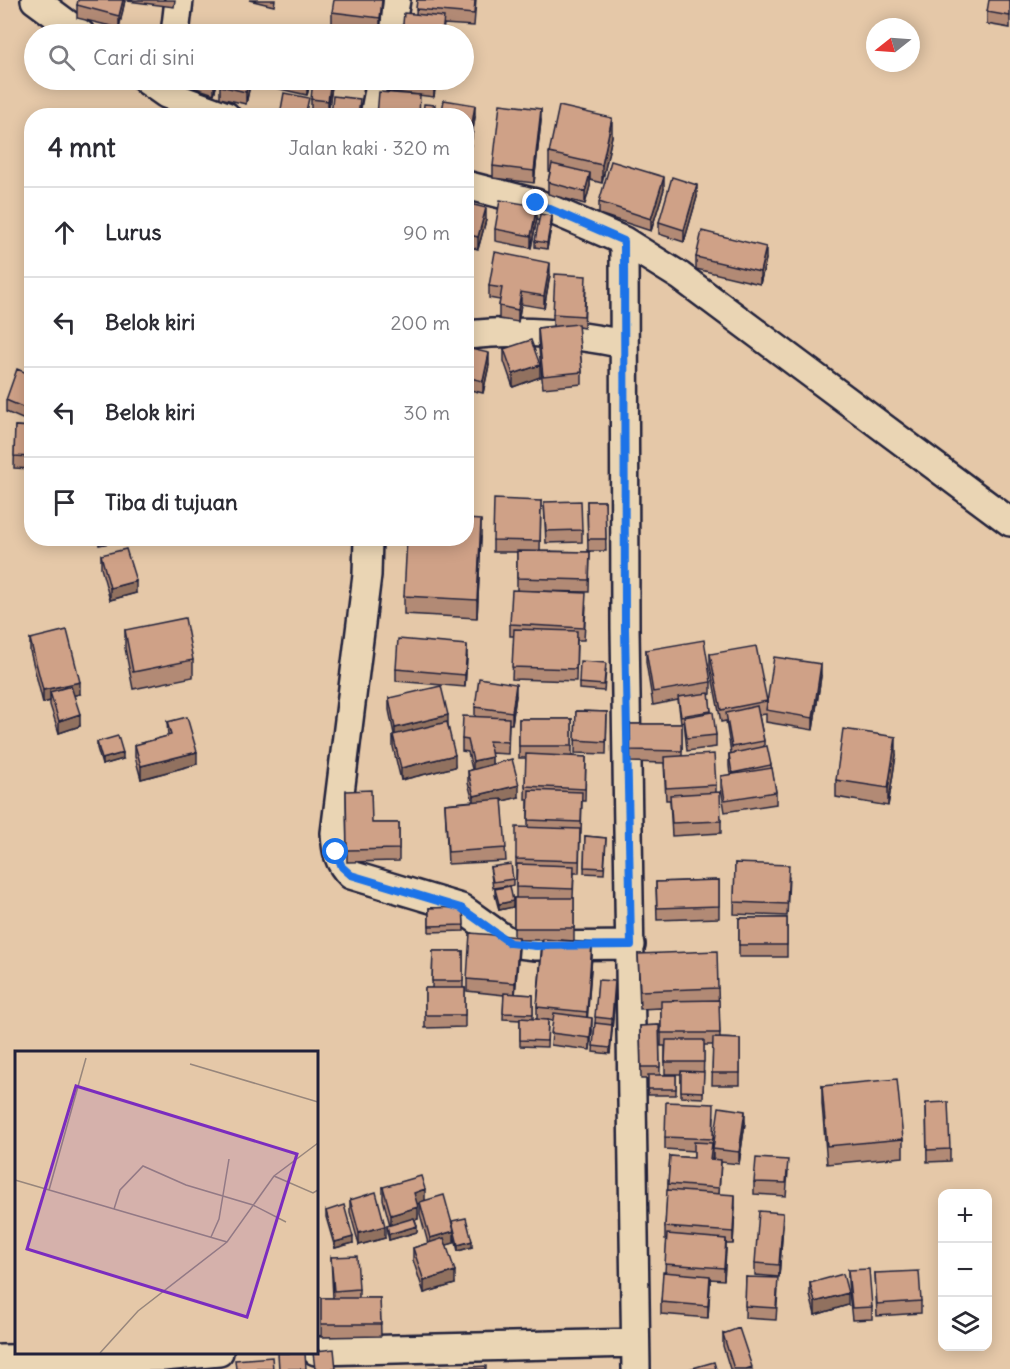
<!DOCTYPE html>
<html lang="id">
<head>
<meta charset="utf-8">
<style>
	:root { --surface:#fff; --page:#f7f7f7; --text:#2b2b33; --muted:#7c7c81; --line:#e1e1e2 }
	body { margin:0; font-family:Delius,sans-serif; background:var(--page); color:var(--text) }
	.controls { position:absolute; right:18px; bottom:18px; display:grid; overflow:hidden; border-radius:12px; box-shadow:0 3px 15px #0003 }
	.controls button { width:54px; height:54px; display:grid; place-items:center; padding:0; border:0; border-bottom:2px solid var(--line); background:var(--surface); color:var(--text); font:30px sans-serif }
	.compass { position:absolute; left:866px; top:18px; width:54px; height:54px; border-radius:50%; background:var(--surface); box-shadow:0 3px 15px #0003; rotate:253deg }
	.stop { position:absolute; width:18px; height:18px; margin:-14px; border:4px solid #1a73e8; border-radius:50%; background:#fff }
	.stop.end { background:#1a73e8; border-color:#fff; box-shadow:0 2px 6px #0008 }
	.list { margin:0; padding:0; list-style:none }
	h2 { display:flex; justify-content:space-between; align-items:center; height:78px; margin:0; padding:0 24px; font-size:26px }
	h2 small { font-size:20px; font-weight:400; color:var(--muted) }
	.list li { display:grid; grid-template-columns:39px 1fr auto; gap:18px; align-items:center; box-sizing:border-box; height:90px; padding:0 24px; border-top:2px solid var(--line) }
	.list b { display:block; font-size:22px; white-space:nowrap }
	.list em { font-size:20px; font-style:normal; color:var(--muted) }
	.icon { flex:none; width:33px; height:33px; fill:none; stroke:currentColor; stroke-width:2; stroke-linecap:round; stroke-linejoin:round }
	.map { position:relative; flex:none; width:1010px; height:1369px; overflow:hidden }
	.search { position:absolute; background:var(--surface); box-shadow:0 3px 15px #0003; left:24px; top:24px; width:450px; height:66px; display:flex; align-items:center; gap:15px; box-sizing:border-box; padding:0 21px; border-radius:33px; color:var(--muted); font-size:22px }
	.panel { position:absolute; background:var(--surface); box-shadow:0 3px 15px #0003; left:24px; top:108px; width:450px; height:438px; border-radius:24px }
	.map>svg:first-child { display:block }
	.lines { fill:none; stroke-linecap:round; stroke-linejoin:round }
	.street-casing { stroke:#22223b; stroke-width:32 }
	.street { stroke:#ead5b4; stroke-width:27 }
	.wall { fill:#b28a74; stroke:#22223b; stroke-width:1.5; fill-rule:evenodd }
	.shaded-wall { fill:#91715e; stroke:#22223b; stroke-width:1.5 }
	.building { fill:#cfa187; stroke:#22223b; stroke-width:1.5 }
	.route { stroke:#1a73e8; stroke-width:8 }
	.inset-road { fill:none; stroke:#97867c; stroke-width:1.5 }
	.view { fill:#7b2cbf; fill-opacity:0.15; stroke:#7b2cbf; stroke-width:3 }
	.inset-edge { fill:none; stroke:#22223b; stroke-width:3 }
</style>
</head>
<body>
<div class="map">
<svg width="1010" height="1369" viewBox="0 0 1010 1369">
	<rect width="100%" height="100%" fill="#e5c8a8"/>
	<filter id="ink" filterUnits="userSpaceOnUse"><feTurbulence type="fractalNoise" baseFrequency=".0167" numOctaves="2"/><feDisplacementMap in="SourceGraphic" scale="12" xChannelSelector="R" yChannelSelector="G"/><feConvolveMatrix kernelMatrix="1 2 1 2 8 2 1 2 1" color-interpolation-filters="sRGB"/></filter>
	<g filter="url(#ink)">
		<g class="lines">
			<g class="street-casing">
				<path id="street" d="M35,0l46,34
					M175,34l4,-34
					M390,34l6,-34
					M146,80l20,14 60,22
					M374,116l7,-36
					M466,185l70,18 88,38 56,35 330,246
					M624,241l1,387 11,741
					M466,335c55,-6 104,-2 158,9
					M368,538l-1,37 -32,258c1,17 3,30 16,42l110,33 49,35 26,3 95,-1
					M316,1351l319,-8
					M0,1359l163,-2 56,-5"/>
			</g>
			<use href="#street" class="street"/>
		</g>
		<path class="wall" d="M125,0l-6,28 -42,-10v-13z
			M128,0h47l-1,7 -46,-6z
			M249,0h26l-1,6z
			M383,0l-3,31 -48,-7v-12z
			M417,0h59l-2,26 -30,-2 -1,10h-41l14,-20z
			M1010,0v28l-23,-4v-12z
			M184,80h34l-4,14 -30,-10z
			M251,80l-5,24 -26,-6v-12z
			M262,80h49l-4,15 -45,-10z
			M333,80l-5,33 -17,-2v-12z
			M386,80h50l-2,17 -48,-6z
			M466,116l9,1 -7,44h-2z
			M541,121l-7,62 -41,-5v-12z
			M612,136l-10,47 -12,-3v6l-5,18 -37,-10v-12l2,-11h-1v-18z
			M664,189l-13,42 -52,-17v-12z
			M697,197l-13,45 -25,-8v-12z
			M466,203l20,17 -8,29 -12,-3z
			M537,218l-6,30 -36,-7v-12z
			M552,222l-5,27 -12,-2v-6z
			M696,257l70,2 -6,25 -64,-15z
			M550,275l-6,33 -23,-4 -3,18 -19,-3v-13l1,-6 -11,-2v-12z
			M586,288l-2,40 -6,-1 4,45v12l-39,4 -5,-48v-12l15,-2v-12z
			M466,348l23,17 -6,28 -17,-4z
			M504,349l36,28 -27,10 -9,-26z
			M32,375l-5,46 -21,-9v-12z
			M15,426l17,1v42l-18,-1z
			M541,501l-1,50 50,1 -1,40 -57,-1 54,15 -2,34h-7l-1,41 -64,-2 2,-43h-4v-12l7,-34v-38h-24v-12z
			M587,501h18l1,50h-18z
			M544,502l38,28v12l-36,1z
			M481,537l-4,81 -73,-4v-18z
			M98,538h36l-35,7z
			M101,555l35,38 -26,7 -9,-32z
			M125,630l68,30v17l-60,12 -8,-41z
			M30,639l50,55 -6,1 6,31 -21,7 -9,-28v-4l-7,2 -13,-52z
			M646,650l65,32v12l-2,1 2,18 5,22v12l-29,4 -3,-30 -3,1 -3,-22 -25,5 -7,-43z
			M710,654l57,47v8l54,-33 -8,54 -47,-8v-8l-7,1 5,26v6l7,18 5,27v12l-51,8 -4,-24v-12l9,-1 -1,-9v-12l2,-1 -5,-32 -5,1 -11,-56z
			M467,657l-2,30 -69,-6v-12z
			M606,670l-2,21 -25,-2v-6z
			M516,696l-4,28h-3l-1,30 -17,-1 1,11 27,33 -17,4 4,60 -58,3 -3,-60 28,-3 -5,-18v-12l4,-2 -4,-17 -6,-1v-12l13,-23v-9z
			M389,698l59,28 7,41 -54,13 -8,-33v-12l1,-1 -5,-24z
			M576,711l31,1 -1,42 -31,-1z
			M519,719h53v37l14,1 -1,44h-3l-1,33h-1l-1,39h-5l-1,25h1v43l-14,-1 32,15 -5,62 5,13 -2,20 -39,-5 2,-24 -5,-1 -1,27 -27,-1v-26l-17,-1 1,-24 -37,-4v-12l47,-43v-38h2v-39l12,-31v-29h-3l1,-41h-7zM519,940h23l-5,67v12h-4v-24l-18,-1z
			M167,722l30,42 -56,15 -6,-22v-12l33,-9z
			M630,724h52v32l34,29v7l5,29v12l-49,3 -2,-36h-4l-2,-37 -34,-1z
			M97,742l26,17 -21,6 -5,-17z
			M896,755l-8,51 -52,-9v-17z
			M346,791l26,32h27v38l-52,1z
			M585,836l21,2 -2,36 -20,-1z
			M735,863l54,14 -2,39 -53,-2z
			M490,867l23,12v6l-3,1 3,21 -14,3 -4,-15v-6l12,-3 -14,2z
			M719,880v38l-62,2 -1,-38z
			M463,907l1,24 -35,1v-24z
			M739,918h48v39h-48z
			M433,951h30v37h2v39l-40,1v-40h7z
			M638,954l80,34 2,50 20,1v46h-28l1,-40h-9l-1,53 -22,-1v-23h-16v-28h-4v-38l-21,1z
			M598,980l17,14 -5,60 -17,-2z
			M659,1025l1,50h16v20h-28v-16h-7l-1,-53z
			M822,1086l81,53v18l-76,7 -5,-60z
			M926,1103l24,46v12l-23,1z
			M714,1117l-2,42 1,1v-11l32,-26 -6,41 -18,-2 -2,32 16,13 -2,37h-7l-2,36 -14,-1 -2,39 -47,-4v-12l4,-30 2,-33h-2v-12l5,-71 24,2v-7l-29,-2v-12z
			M788,1172l-2,24 -32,-2v-12z
			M383,1187l42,13 27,24 20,23 -14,4 -4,-17v9l-8,2 9,39 -31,9 -11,-33v-12l15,-5 -8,-29v-11l-3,1 1,15 -3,1 2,12 -28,8 -2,-8v-6l3,-1 -7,-26z
			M350,1200l35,38 -26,7 -9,-33z
			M326,1211l27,32 -18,5 -9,-31z
			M783,1225l-4,52 -24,-2v-12z
			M331,1257l28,32v9h21l1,38 -60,1v-39h12z
			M848,1270l24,37v12l-20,1 -4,-38z
			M875,1273l46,28v12l-44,3z
			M746,1277l32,13 -2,30 -31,-2z
			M810,1283l38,22 -33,10 -5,-20z
			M723,1334l29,35h-22l-7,-23z"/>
		<path class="shaded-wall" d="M123,0h2l-6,28v-12z
			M382,0h1l-3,31v-13z
			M215,80h3l-4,14v-12z
			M249,80h2l-5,24v-12z
			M308,80h3l-4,15v-12z
			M331,80h2l-5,33v-12z
			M435,80h1l-2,17v-12z
			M475,105v12l-7,44v-12z
			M541,109v12l-7,62v-12z
			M612,118v18l-10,47v-18z
			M590,173v13l-5,18v-12z
			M664,177v12l-13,42v-12z
			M697,185v12l-13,45v-12z
			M537,206v12l-6,30v-12z
			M486,208v12l-8,29v-12z
			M552,216v6l-5,27v-6z
			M766,247v12l-6,25v-12z
			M550,263v12l-6,33v-12z
			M521,292v12l-3,18v-12z
			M489,353v12l-6,28v-12z
			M540,365v12l-27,10v-13z
			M32,398v12l-5,11v-12z
			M481,520v17l-4,81v-18z
			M136,581v12l-26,7v-12z
			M467,645v12l-2,30v-12z
			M821,664v12l-8,54v-12z
			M80,682v12l-27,6 -3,-8v9l-7,2v-13z
			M516,684v12l-4,28v-12z
			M80,714v12l-21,7v-12z
			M448,715v13l-53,12v-12z
			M896,737v18l-8,51v-18z
			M197,752v12l-56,15v-13z
			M123,753v6l-21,6v-6z
			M455,755v12l-54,13v-12z
			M492,757v12l-19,4v-12z
			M519,785v12l-45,11v-12z
			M513,901v6l-14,3v-6z
			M519,937v12l-4,47v-13z
			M592,943v12l-5,69v-12z
			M615,981v13l-5,60v-6z
			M592,1018v12l-2,20v-12z
			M745,1111v12l-6,41v-12z
			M425,1189v12l-11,4v-12z
			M735,1195v12l-2,37v-12z
			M418,1207v12l-27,8v-12z
			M783,1213v12l-4,52v-12z
			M385,1226v12l-26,7v-12z
			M417,1226v6l-28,8v-6z
			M454,1231v12l-24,7v-12z
			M353,1237v6l-18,5v-6z
			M726,1239v12l-2,29v-12z
			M472,1241v6l-14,4v-6z
			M455,1271v13l-31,9v-12z
			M710,1276v12l-2,30v-12z
			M848,1293v12l-33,10v-13z"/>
		<path class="building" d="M78,0h45l-4,16 -42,-11z
			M334,0h48l-2,18 -48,-6z
			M417,0h58l-1,14 -58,-5z
			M989,0h21v16l-23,-4z
			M404,13l40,4 -2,17h-40z
			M271,32l11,2h-11z
			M221,80h28l-3,12 -26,-6z
			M294,80h14l-1,3z
			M313,80h18l-3,21 -17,-2z
			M391,80h44l-1,5z
			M379,92l41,3 -1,21h-42z
			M284,93l25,5 -4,18 -25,-1z
			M333,96l27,3 -2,17h-27z
			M444,100l31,5 -7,44 -2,-1v-32h-25z
			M424,104l11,1 -1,11h-11z
			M500,104l41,5 -7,62 -41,-5z
			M559,106l53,12 -10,47 -53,-12z
			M611,161l53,16 -13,42 -52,-17z
			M552,164l38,9 -5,19 -37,-10z
			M672,177l25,8 -13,45 -25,-8z
			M500,200l37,6 -6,30 -36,-7z
			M466,203l20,5 -8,29 -12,-3z
			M540,214l12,2 -5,27 -12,-2z
			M702,231l64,16 -6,25 -64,-15z
			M495,252l55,11 -6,33 -23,-4 -3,18 -19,-4 3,-18 -13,-2z
			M555,274l31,2 -2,40 -31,-2z
			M578,324l4,48 -39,4 -5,-48z
			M531,340l9,25 -27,9 -9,-25z
			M466,348l23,5 -6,28 -17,-4z
			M17,369l15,6v23l-5,11 -21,-9z
			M15,426l17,1v30l-18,-1z
			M494,499l47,2 -1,40 -47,-1z
			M581,501l1,29 -36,1 -2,-29z
			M587,501h18l1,38h-18z
			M466,519l15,1 -4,80 -73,-4 3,-58h59z
			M126,549l10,32 -26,7 -9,-33z
			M517,551l73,1 -1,28 -72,-2z
			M512,590l74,3 -2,35 -74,-4z
			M185,618l8,42 -60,12 -8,-42z
			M514,629l63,2 -1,38 -64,-2z
			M67,630l13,52 -37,8 -13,-51z
			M398,639l69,6 -2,30 -69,-6z
			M704,640l7,42 -58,10 -7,-42z
			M756,646l11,55 -46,9 -11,-56z
			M774,657l47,7 -8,54 -47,-8z
			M580,661l26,2 -2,22 -25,-2z
			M479,678l37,6 -4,28 -37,-5z
			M71,686l9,28 -21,7 -9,-29z
			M441,686l7,29 -53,13 -6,-30z
			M709,693l2,18 -30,5 -3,-19z
			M757,706l7,35 -32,6 -6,-34z
			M576,711l31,1 -1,30 -31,-2z
			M713,712l3,23 -29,3 -3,-21z
			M463,716l46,2 -1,24 -19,-1 3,16 -19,4 -5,-21 -6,-1z
			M187,717l10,35 -56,14 -6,-21 36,-10 -4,-13z
			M519,719h53v27h-53z
			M447,722l8,33 -54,13 -8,-33z
			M630,724h52v27l-52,-1z
			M843,729l53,8 -8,51 -52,-8z
			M118,736l5,17 -21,6 -5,-17z
			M767,746l4,19 -39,8 -3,-19z
			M526,754l60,3 -1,32 -60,-3z
			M714,754l2,31 -50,3 -2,-31z
			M512,759l7,26 -45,11 -6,-25z
			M772,768l4,24 -51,8 -4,-24z
			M371,790l1,33h27v26l-52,1 -1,-59z
			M529,790l53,2 -1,30 -53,-2z
			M720,792l1,29 -49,2 -2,-28z
			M502,799l4,49 -58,4 -3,-48z
			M516,827l64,2 -1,32 -63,-2z
			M585,836l21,2 -2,30 -20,-1z
			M735,863l54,2 -2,39 -53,-2z
			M511,864l2,15 -20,3 -3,-15z
			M517,864l57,2 -1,23 -57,-2z
			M719,880v26l-62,2 -1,-26z
			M510,886l3,15 -14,3 -4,-15z
			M514,898h60v30h-60z
			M463,907l1,18 -35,1v-18z
			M739,918h48v27h-48z
			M470,933l49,4 -4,46 -48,-4z
			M543,939l49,4 -5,69 -50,-5z
			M433,951h30v30h-31z
			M717,951l1,37 -78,3 -2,-37z
			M598,980l17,1 -3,38 -17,-2z
			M425,988h40v27h-40z
			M504,993l29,2v19l-30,-1z
			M719,1000l1,33h-59v-32z
			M554,1013l38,5 -2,20 -39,-5z
			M520,1018l28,2 -1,21 -27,-1z
			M595,1023l17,2 -2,23 -17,-2z
			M659,1025l1,42h-19l-1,-41z
			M713,1038l27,1v34h-28z
			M666,1040h38v22h-39z
			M681,1071l23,1 -1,20 -22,-1z
			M648,1075h28v14h-28z
			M897,1079l6,60 -76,7 -5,-60z
			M666,1102l48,2 -1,35 -48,-2z
			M948,1102l2,47 -23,1 -1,-47z
			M719,1107l26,4 -6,41 -26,-3z
			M694,1142l18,1 -2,16 11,1 -2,28 -51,-4 2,-28 24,2z
			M756,1158l32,2 -2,23 -32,-1z
			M421,1176l4,13 -11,4 4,14 -27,8 -8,-28z
			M667,1190l68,5 -2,37 -68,-5z
			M376,1192l9,34 -26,7 -9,-33z
			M444,1195l10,36 -24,7 -10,-36z
			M344,1205l9,32 -18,5 -9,-31z
			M759,1211l24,2 -4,52 -24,-2z
			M414,1218l3,8 -28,8 -2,-8z
			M466,1218l6,23 -14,4 -6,-24z
			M667,1234l59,5 -2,29 -59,-4z
			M444,1238l11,33 -31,10 -11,-33z
			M357,1256l2,33 -25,2 -3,-34z
			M869,1269l3,38 -20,1 -4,-38z
			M919,1271l2,30 -44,3 -2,-31z
			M663,1272l47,4 -2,30 -47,-4z
			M843,1274l5,19 -33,9 -5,-19z
			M746,1277l32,1 -2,30 -31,-2z
			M321,1298h59l1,26h-60z
			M739,1328l13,39 -6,2h-12l-11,-35z
			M334,1349l2,20h-21l-2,-16h3v-2z
			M278,1353h27l1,16h-27z
			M272,1357l1,12h-37l-1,-9z
			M714,1362l2,7h-27z
			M486,1366v3h-32v-1z
			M450,1367v2h-21v-1z"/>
	</g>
	<g class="lines" filter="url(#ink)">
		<path class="route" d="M336,852l6,15 9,8 110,33 49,35 26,3 95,-1 -6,-317 -1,-387 -88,-38"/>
	</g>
	<g transform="translate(15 1051)">
		<rect width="303" height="303" fill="#e5c8a8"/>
		<path class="inset-road" d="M175,13l128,38M259,125l39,17 5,-3M0,129l212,62M34,139l37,-132M99,158l6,-19 23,-24 43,19 67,20 33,17M196,186l8,-18 10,-60M85,302l38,-42 89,-69 47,-66 44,-33"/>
		<path class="view" d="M61,35l221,68 -50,163 -220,-68z"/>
		<rect width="303" height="303" class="inset-edge"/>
	</g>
</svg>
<div class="controls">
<button>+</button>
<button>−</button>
<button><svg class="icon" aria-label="layers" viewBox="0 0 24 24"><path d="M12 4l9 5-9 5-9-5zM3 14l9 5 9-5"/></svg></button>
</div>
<svg class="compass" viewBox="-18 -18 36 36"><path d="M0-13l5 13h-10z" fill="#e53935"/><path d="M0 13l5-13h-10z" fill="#7c7c81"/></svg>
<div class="stop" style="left:336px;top:852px"></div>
<div class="stop end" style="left:536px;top:203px"></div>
<div class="search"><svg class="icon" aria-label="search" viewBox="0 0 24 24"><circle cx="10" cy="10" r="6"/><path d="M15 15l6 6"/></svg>Cari di sini</div>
<section class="panel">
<h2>4 mnt<small>Jalan kaki · 320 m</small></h2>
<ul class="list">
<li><svg class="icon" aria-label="ahead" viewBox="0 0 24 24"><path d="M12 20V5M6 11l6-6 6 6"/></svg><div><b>Lurus</b></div><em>90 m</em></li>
<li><svg class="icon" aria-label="left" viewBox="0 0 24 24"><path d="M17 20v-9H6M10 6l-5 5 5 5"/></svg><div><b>Belok kiri</b></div><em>200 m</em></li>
<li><svg class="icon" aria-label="left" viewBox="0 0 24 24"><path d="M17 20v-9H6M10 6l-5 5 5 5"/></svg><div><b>Belok kiri</b></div><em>30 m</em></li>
<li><svg class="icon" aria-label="arrive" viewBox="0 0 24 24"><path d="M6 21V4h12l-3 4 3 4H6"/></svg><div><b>Tiba di tujuan</b></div></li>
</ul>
</section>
</div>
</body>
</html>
